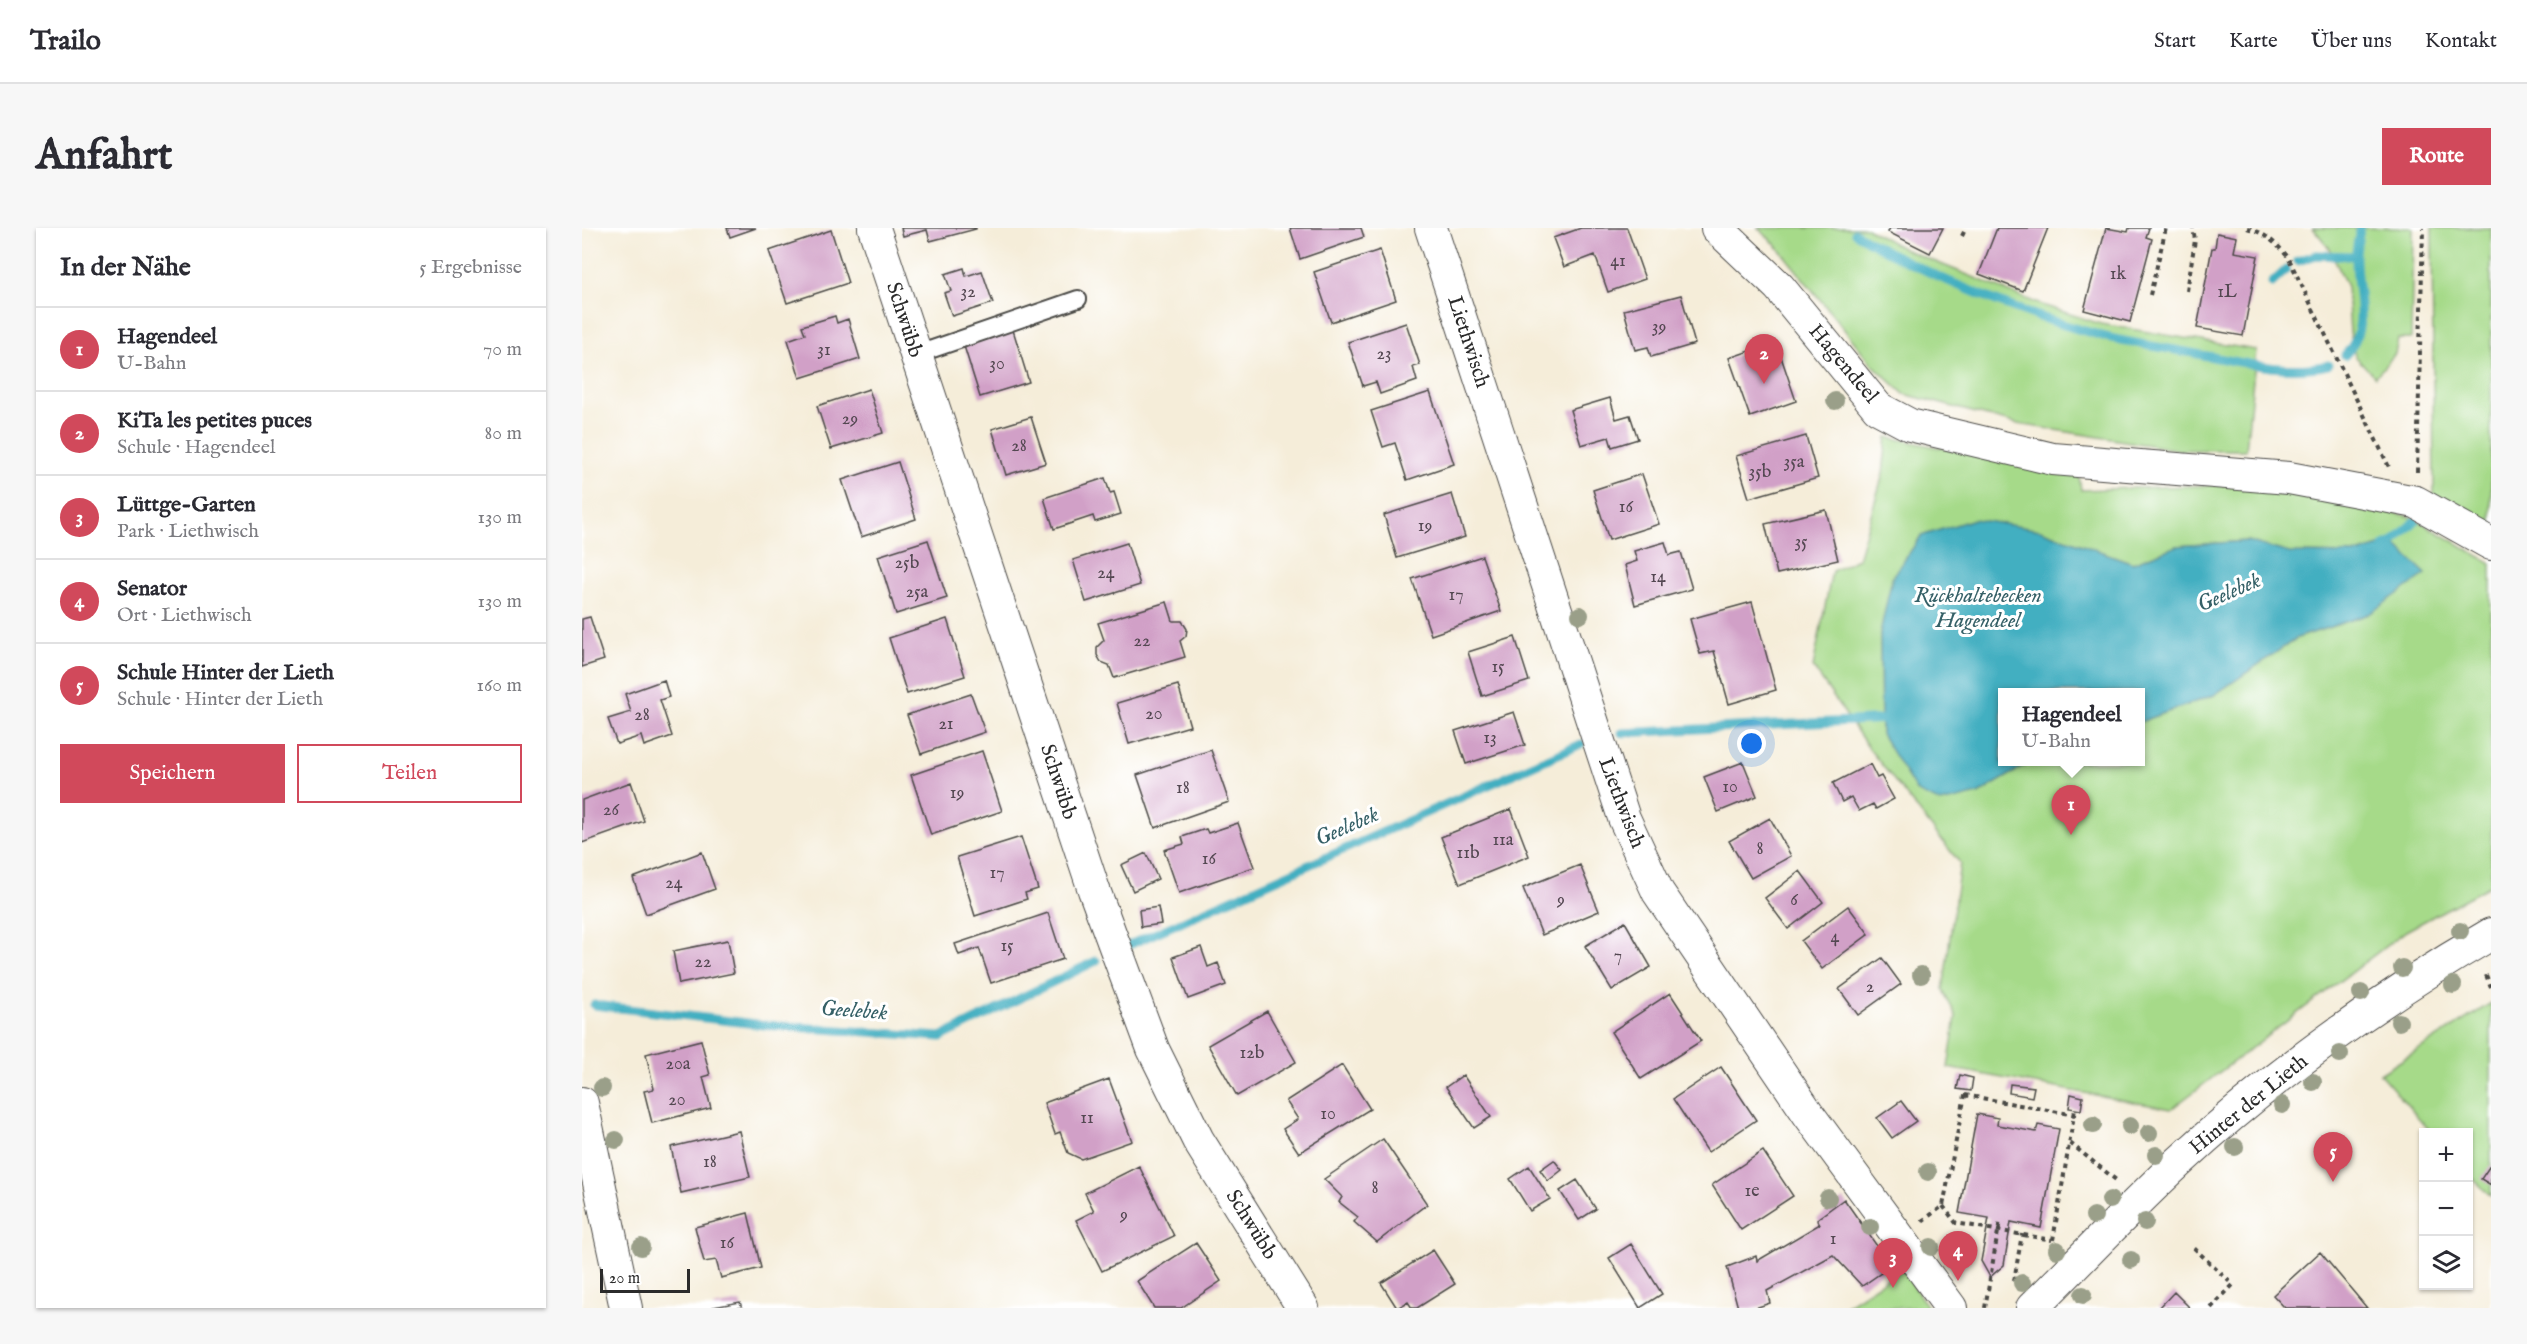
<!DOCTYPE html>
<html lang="de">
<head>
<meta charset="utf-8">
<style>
	:root { --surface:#fff; --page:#f7f7f7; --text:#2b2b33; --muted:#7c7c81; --line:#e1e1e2; --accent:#d1495b }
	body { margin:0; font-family:"IM FELL English",serif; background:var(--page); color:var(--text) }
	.controls { position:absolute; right:18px; bottom:18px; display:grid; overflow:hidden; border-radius:0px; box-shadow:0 2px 4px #0004 }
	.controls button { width:54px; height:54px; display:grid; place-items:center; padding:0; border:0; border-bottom:2px solid var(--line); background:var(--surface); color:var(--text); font:30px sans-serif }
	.scale { position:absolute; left:18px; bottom:15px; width:90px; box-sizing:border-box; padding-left:6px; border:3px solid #2b2b2b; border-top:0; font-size:16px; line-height:21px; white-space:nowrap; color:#2b2b2b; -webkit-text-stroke:4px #fff; paint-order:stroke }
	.you { position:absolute; left:1170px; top:516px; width:21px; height:21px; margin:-15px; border:4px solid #fff; border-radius:50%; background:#1a73e8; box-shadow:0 0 0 9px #1a73e833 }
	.badge { display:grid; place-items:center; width:39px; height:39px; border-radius:50%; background:var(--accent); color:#fff; font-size:20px; font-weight:700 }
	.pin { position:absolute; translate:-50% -50px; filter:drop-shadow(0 2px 3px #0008) }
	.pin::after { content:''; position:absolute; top:32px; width:21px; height:18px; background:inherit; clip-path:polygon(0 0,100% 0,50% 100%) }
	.popup { position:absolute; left:1416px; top:460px; width:147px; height:78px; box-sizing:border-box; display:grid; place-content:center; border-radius:0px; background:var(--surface); filter:drop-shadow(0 2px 4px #0005); font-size:20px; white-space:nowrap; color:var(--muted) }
	.popup b { font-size:22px; color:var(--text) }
	.popup::after { content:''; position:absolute; left:50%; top:100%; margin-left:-12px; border:12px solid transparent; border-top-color:var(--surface) }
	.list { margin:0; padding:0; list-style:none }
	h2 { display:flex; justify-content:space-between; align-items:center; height:78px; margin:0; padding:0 24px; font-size:26px }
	h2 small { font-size:20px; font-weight:400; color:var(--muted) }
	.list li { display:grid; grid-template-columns:39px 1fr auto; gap:18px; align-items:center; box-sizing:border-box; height:84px; padding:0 24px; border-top:2px solid var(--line) }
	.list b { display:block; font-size:22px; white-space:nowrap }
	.list p { margin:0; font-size:20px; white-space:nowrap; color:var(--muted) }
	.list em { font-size:20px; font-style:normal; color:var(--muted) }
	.actions { display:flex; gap:12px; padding:18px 24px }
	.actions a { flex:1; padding:14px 0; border:2px solid var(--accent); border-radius:0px; text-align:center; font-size:21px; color:var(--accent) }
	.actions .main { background:var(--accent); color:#fff }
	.icon { flex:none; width:33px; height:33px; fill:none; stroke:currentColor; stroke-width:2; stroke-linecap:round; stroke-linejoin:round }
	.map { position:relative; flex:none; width:1909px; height:1080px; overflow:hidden; border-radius:0px }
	header { display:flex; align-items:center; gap:36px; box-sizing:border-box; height:84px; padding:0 30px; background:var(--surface); border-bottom:2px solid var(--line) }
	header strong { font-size:28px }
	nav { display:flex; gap:33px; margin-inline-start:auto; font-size:21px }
	.intro { display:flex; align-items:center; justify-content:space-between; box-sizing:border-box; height:144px; padding:0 36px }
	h1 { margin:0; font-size:42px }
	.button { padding:15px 27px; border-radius:0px; background:var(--accent); color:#fff; font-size:21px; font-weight:700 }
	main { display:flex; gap:36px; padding:0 36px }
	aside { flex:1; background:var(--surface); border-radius:0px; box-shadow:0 2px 4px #0004 }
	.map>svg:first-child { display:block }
	.green { fill:#a6da89; stroke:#68825a; stroke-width:1.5; fill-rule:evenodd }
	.water { fill:#43afc1; stroke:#376d76; stroke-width:1.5 }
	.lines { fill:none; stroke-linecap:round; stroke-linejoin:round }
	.stream { stroke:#43afc1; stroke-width:9 }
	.building { fill:#d1a0c7 }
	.service-casing { stroke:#494845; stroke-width:20 }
	.minor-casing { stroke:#494845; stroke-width:34 }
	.path { stroke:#494845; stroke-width:4; stroke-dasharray:4.5 4.5; stroke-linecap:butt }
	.service { stroke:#fff; stroke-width:16 }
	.minor { stroke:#fff; stroke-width:32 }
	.tree { fill:#9a9f89 }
	.labels { text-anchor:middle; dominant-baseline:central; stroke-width:6; stroke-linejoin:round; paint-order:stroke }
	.number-label { font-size:18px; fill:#544852 }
	.street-label { font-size:21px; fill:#2b2b2b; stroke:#fff }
	.water-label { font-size:22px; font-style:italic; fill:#356067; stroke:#fff }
</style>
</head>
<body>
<header>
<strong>Trailo</strong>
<nav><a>Start</a><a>Karte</a><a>Über uns</a><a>Kontakt</a></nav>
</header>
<div class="intro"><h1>Anfahrt</h1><a class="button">Route</a></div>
<main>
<aside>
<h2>In der Nähe<small>5 Ergebnisse</small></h2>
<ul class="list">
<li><span class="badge">1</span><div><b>Hagendeel</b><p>U-Bahn</p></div><em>70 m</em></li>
<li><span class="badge">2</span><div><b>KiTa les petites puces</b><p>Schule · Hagendeel</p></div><em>80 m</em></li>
<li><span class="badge">3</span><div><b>Lüttge-Garten</b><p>Park · Liethwisch</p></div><em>130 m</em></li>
<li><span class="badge">4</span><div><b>Senator</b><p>Ort · Liethwisch</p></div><em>130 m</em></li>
<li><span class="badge">5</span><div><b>Schule Hinter der Lieth</b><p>Schule · Hinter der Lieth</p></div><em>160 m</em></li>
</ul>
<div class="actions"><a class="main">Speichern</a><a>Teilen</a></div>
</aside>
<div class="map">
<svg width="1909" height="1080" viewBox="0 0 1909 1080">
	<rect width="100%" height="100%" fill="#fff"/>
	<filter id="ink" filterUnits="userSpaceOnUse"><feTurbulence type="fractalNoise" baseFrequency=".0167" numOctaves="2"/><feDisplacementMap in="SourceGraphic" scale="12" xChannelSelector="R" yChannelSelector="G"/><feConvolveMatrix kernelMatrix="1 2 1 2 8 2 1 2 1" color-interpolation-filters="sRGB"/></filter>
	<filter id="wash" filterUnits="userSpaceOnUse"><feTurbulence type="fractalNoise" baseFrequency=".008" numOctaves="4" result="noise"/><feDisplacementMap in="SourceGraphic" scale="24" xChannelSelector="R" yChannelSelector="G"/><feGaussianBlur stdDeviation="1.35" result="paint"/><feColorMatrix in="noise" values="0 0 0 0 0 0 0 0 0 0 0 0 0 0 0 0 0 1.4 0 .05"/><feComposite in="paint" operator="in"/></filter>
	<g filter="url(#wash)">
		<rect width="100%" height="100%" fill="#f5edd9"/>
		<path class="green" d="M1176,0h109l37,21 135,55 62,20 155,26 -10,100h-66l-162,-26 -114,-30 -32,-30 -96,-119z
			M1831,0l-2,111h-13l-3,15 -20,23 -20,-21 -5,-24 -3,-45 -17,-38 -17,-21z
			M1850,0h59v302l-57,-33z
			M1305,209l192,39 2,14 189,-7 142,34 79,46v322l-85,46 -235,178 -223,-41 8,-52 -13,-26 17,-127 -90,-113 -57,-83 19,-96 26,-12 25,-85zM1458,302l93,33 44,-17 70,-5 42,12 65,1 39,-12 -24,72 -72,24 -83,57 -74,27v40h-109l-53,32 -97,-60 -1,-101z
			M1909,775v193l-22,-21 -1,-43h-37l-51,-58z
			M1320,1041l26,39h-86z"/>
		<path class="water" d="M1392,291l66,11 93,33 44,-17 70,-5 42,12 65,1 39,-12 33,32 -57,40 -72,24 -83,57 -74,27v-30h-138v70h29l-53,32 -37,9 -24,-11 -36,-58 -1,-101 12,-55 29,-42z"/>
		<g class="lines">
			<path class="stream" d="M1273,5c70,42 165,81 244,102 33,9 69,13 103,20 39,7 86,20 126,10
				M1716,33l18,-6 40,1
				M1690,55l14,-13
				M1763,127c27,-27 10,-65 11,-99 0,-9 3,-19 4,-28
				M1802,318l9,-4 22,-21
				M1040,505l267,-14
				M547,717l452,-201
				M12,777l171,20 176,12 155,-76"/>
		</g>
		<g id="blocks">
			<path class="building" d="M145,0h29l-26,9z
				M319,0h75v1l-46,12 -3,-11 -24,6z
				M708,0h71l3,9 -64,22z
				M999,0h46l18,51 -37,13 -13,-37 -31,12 -11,-29z
				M1308,0h53l-13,25 -42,-21z
				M1415,0h51l-25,63 -44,-17z
				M1524,0l22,4 1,-4h20l-3,9 6,2 -22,83 -46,-12z
				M249,2l17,53 -61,20 -18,-52z
				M1635,5l20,4 -3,15 24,4 -15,80 -46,-8 15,-80h3z
				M798,22l16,50 -65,22 -17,-50z
				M382,40l2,8 16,-5 11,32 -41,13 -8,-23 7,-2 -6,-17z
				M1099,67l14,49 -44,13 -3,-10 -13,3 -11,-40z
				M253,88l2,7 11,-4 12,40 -60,19 -12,-38 17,-6 -3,-8z
				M824,95l14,42 -7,2 4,14 -37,13 -4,-12 -13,4 -15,-44z
				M431,102l16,52 -49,15 -16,-51z
				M1194,114l20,59 -46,16 -21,-59z
				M287,161l14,44 -52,16 -14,-43z
				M848,164l24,72 -47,16 -12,-37 -12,4 -12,-36z
				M1028,170l6,21 14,-4 8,24 -26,8 -3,-10 -28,8 -11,-35z
				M449,189l15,46 -40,12 -14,-46z
				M1224,208l12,42 -69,20 -13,-42z
				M316,234l18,57 -55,18 -19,-57z
				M1060,246l17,50 -50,16 -16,-50z
				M523,250l5,15 4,-1 7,22 -26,8 -2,-6 -39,13 -10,-31z
				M870,266l13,43 -68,21 -13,-43z
				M1244,282l12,50 -61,14 -12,-50z
				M346,312l19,58 -51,16 -18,-58z
				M1083,314l4,13 12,-3 11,37 -57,16 -10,-40 12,-4 -3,-10z
				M545,315l13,42 -54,17 -13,-42z
				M900,328l19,55 -70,24 -19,-56z
				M585,374l6,19h9l5,8 -1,7 -6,5 5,16 -71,21 -5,-13 -8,-3 -4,-7v-8l7,-7 -6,-17z
				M1170,374l24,88 -47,14 -15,-53 -14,3 -10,-35z
				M8,389l14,43 -22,7v-48z
				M365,391l18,57 -58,18 -18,-56z
				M933,409l14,44 -47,15 -14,-44z
				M82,452l5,17 -9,3 12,36 -28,10 -3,-10 -24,8 -9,-25 23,-7 -6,-18z
				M596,457l12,41 -61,18 -12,-41z
				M389,466l14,38 -64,22 -14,-39z
				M932,484l11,33 -59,19 -11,-33z
				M629,522l18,52 -74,26 -18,-53z
				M400,523l20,60 -71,24 -20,-60z
				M1161,534l14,34 -39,16 -14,-35z
				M1288,536l7,14 4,-2 13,23 -18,10 -3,-5 -14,7 -8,-14 -9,5 -9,-19z
				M49,554l13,39 -62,22v-43z
				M929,581l18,47 -69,28 -19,-47z
				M1188,590l21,38 -40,22 -22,-37z
				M656,595l16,44 -75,26 -15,-43 20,-6 -2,-7 24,-8 2,4z
				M439,609l17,52 -13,4 2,6 -52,17 -18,-59z
				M120,624l13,37 -69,25 -13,-36z
				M564,625l12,26 -25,12 -12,-26z
				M998,637l19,46 -57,24 -19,-47z
				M1218,643l23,31 -35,27 -23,-31z
				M1266,678l21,28 -47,35 -21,-28z
				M576,679l3,17 -20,3 -2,-17z
				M466,685l15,46 -72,24 -12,-35 -20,7 -4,-11z
				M1043,694l26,45 -39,23 -27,-44z
				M146,712l6,33 -55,11 -6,-33z
				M619,719l7,20 10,-4 8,22 -38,14 -15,-42z
				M1300,730l19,26 -43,31 -19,-26z
				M1088,765l31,48 -60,38 -30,-47z
				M685,783l29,51 -59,34 -29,-51z
				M119,812l9,35 -7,2 8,31 -59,15 -8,-32 10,-2 -8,-35z
				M760,837l28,44 -71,44 -16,-24 15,-10 -12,-18z
				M1139,839l35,53 -48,32 -35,-53z
				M881,847l28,42 -17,11 -28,-41z
				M1378,847l13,3 -2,13 -14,-2z
				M527,851l23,62 -51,18 -13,-6 -8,-21 -5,2 -11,-31z
				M1428,856l24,3 -2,10 -23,-4z
				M1489,866l12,3 -2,13 -12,-2z
				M1319,873l15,20 -24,17 -15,-20z
				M1395,886l21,4 -1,7 39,7 2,-7 21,4 -18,99 -30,-6 -7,43 -14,12 -9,-16 8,-43 -30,-5z
				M157,903l11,46 -69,16 -10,-46z
				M801,911l44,65 -50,38 -23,-20 4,-5 -19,-15 3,-5 -18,-18z
				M1181,923l30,45 -52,34 -29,-45z
				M972,932l8,10 -14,11 -8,-11z
				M1909,936v21l-10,-6z
				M557,938l35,70 -72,35 -26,-51 18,-9 -9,-18z
				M947,938l21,33 -20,12 -20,-32z
				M995,952l19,29 -17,11 -19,-29z
				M1262,971l47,67 -29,20 -29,-31 -66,36 3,12 -15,5h-17l-11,-41 29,-11 1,5 63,-37 -3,-5z
				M166,985l13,55 -40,10 -5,-18 -12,2 -9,-35z
				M614,1015l25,38 -40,27h-27l-17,-27z
				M1049,1016l31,50 -22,14 -31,-50z
				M851,1022l22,34 -38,24h-5l-4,-6 -11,6 -16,-25z
				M1738,1024l47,56h-82l-12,-13z
				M1592,1064l16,16h-31z
				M158,1074l2,6h-29v-1z"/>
		</g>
	</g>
	<g filter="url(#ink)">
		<use href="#blocks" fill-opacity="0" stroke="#494845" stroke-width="1.5"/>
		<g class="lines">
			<g class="service-casing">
				<path id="service" d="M333,127l163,-56"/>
			</g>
			<g class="minor-casing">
				<path id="minor" d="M292,0l220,662 59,159 45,91 105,168
					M849,0l193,590 34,74 151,223 142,193
					M1135,0l62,59 99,121 32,17 143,34 236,19 127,24 75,42
					M0,875l44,205
					M1450,1080c50,-49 97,-100 148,-147 92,-85 202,-164 311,-227"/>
			</g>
			<path class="path" d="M1665,0c18,5 29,15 41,29l101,210
				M1380,8l4,-8
				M1605,63l8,-51 -2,-12
				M1568,67l16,-67
				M1835,244l6,-244
				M1904,747l5,12
				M1383,867l110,20
				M1488,915l46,37
				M1361,978l13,17 96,17
				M1340,993l21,-15 23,-116
				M1471,1012l22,-131
				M1612,1020l39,37 -22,23
				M1432,1053l8,-47
				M1403,1080l15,-88"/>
			<use href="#service" class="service"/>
			<use href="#minor" class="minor"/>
		</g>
		<g class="tree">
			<circle cx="1253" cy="173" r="9"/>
			<circle cx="998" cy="387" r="9"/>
			<circle cx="1878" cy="703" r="9"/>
			<circle cx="1820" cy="740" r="9"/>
			<circle cx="1339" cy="747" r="9"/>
			<circle cx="1871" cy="757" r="9"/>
			<circle cx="1779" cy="765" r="9"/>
			<circle cx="1817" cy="794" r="9"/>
			<circle cx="1758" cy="826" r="9"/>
			<circle cx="1731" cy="854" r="9"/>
			<circle cx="20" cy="860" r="9"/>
			<circle cx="1700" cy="877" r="9"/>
			<circle cx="1511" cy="897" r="9"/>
			<circle cx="1548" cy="898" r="9"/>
			<circle cx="1567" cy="905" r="9"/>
			<circle cx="34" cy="912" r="9"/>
			<circle cx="1653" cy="919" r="9"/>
			<circle cx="1574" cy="927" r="9"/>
			<circle cx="1346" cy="944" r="9"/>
			<circle cx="1246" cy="970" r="9"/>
			<circle cx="1528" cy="972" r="9"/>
			<circle cx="1512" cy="988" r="9"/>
			<circle cx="1563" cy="994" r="9"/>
			<circle cx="1288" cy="999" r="9"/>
			<circle cx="59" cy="1019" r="9"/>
			<circle cx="1349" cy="1019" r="9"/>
			<circle cx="1475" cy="1022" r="9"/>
			<circle cx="1549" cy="1032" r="9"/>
			<circle cx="1440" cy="1055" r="9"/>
			<circle cx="1501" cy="1067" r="9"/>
		</g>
	</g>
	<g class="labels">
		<g class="number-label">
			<text x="1036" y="33">41</text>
			<text x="1536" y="46">1k</text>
			<text x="386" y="64">32</text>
			<text x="1645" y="64">1L</text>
			<text x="1077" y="99">39</text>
			<text x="242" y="122">31</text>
			<text x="802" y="126">23</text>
			<text x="415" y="136">30</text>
			<text x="268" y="191">29</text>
			<text x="437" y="218">28</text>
			<text x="1212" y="234">35a</text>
			<text x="1178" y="244">35b</text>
			<text x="1044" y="279">16</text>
			<text x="843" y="298">19</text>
			<text x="1219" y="314">35</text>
			<text x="325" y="335">25b</text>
			<text x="524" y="345">24</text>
			<text x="1076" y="349">14</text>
			<text x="335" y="364">25a</text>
			<text x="874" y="367">17</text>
			<text x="560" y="413">22</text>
			<text x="916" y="439">15</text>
			<text x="572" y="486">20</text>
			<text x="60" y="487">28</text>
			<text x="364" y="496">21</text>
			<text x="908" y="510">13</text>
			<text x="1148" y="559">10</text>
			<text x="601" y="560">18</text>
			<text x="375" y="565">19</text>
			<text x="29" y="582">26</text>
			<text x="921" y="612">11a</text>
			<text x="1178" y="621">8</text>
			<text x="886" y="625">11b</text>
			<text x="627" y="631">16</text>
			<text x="415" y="645">17</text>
			<text x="92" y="655">24</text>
			<text x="979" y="672">9</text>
			<text x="1212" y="672">6</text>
			<text x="1253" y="709">4</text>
			<text x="425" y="718">15</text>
			<text x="1036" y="728">7</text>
			<text x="121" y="734">22</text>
			<text x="1288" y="759">2</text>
			<text x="670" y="825">12b</text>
			<text x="96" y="836">20a</text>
			<text x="95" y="872">20</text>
			<text x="746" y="886">10</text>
			<text x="505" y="890">11</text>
			<text x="128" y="934">18</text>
			<text x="793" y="960">8</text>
			<text x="1170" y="963">1e</text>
			<text x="542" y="987">9</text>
			<text x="1251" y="1011">1</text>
			<text x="145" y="1015">16</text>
		</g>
		<g class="street-label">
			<text transform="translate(322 92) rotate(72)">Schwübb</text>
			<text transform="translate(886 114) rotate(72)">Liethwisch</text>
			<text transform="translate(1261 136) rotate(50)">Hagendeel</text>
			<text transform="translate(476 554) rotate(72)">Schwübb</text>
			<text transform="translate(1039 575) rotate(69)">Liethwisch</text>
			<text transform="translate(1667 877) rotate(-39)">Hinter der Lieth</text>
			<text transform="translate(669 997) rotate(58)">Schwübb</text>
		</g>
		<g class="water-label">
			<text transform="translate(1647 365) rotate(-24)">Geelebek</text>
			<text x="1396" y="368">Rückhaltebecken<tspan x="1396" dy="25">Hagendeel</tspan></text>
			<text transform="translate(765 599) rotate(-24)">Geelebek</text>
			<text transform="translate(272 783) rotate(4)">Geelebek</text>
		</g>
	</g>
</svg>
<div class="controls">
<button>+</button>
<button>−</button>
<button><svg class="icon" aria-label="layers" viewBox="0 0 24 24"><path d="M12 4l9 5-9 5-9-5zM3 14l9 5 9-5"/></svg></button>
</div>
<div class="scale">20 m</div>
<div class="you"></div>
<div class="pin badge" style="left:1489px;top:607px">1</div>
<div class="popup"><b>Hagendeel</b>U-Bahn</div>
<div class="pin badge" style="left:1182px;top:156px">2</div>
<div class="pin badge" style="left:1311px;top:1060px">3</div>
<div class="pin badge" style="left:1376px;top:1053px">4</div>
<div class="pin badge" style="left:1751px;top:954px">5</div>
</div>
</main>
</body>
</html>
